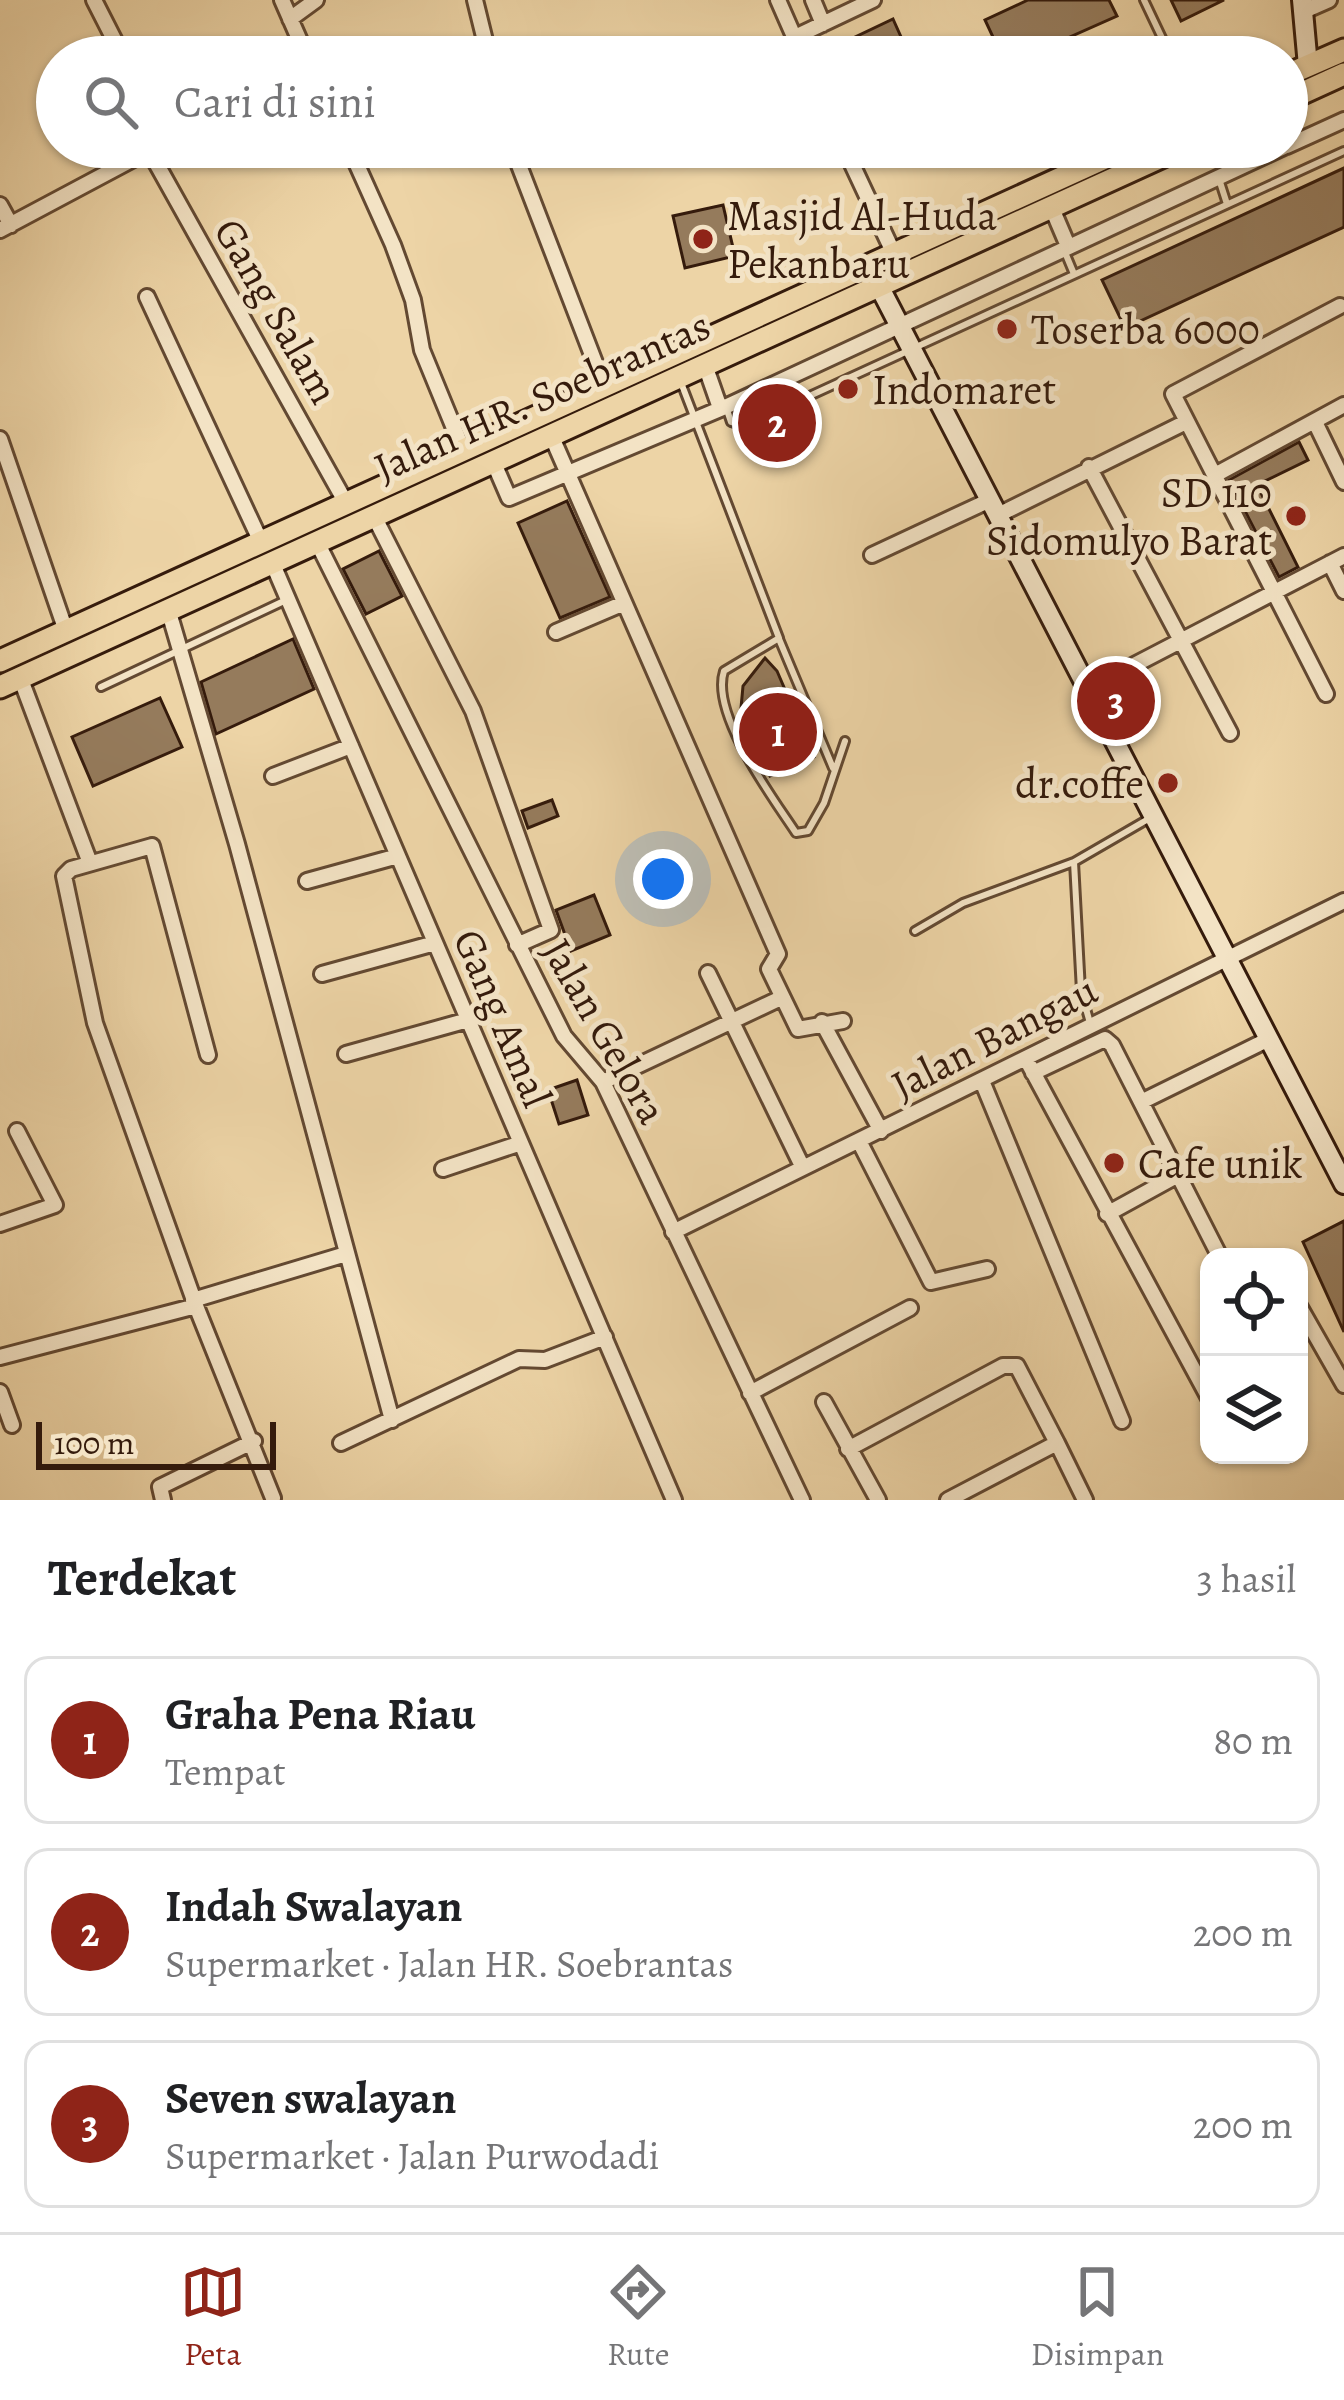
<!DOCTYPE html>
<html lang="id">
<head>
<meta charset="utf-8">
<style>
	:root { --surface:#fff; --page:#f2f2f2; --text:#202124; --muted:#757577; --line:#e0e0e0; --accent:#8f2418 }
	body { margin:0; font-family:Alegreya,serif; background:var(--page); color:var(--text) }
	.controls { position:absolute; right:36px; bottom:36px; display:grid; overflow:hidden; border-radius:24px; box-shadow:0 3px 9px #0004 }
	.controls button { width:108px; height:108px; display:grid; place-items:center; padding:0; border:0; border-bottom:3px solid var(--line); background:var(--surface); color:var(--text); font:60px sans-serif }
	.scale { position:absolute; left:36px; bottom:30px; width:240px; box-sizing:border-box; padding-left:12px; border:6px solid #351b0c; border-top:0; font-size:33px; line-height:42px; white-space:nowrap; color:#351b0c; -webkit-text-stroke:9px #f3e3c5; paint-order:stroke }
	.you { position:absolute; left:663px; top:879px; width:42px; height:42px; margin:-30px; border:9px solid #fff; border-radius:50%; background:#1a73e8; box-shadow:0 0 0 18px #1a73e833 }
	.badge { display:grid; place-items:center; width:78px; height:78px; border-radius:50%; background:var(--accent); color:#fff; font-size:39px; font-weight:700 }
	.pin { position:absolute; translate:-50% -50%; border:6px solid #fff; box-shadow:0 3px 12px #0006 }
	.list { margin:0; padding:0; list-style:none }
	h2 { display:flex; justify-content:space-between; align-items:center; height:156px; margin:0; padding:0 48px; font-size:51px }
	h2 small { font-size:39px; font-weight:400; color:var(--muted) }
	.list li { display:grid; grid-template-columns:78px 1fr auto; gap:36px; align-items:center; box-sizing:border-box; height:168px; margin:0 24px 24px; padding:0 24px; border:3px solid var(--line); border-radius:24px }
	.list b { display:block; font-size:45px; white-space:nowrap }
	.list p { margin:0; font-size:39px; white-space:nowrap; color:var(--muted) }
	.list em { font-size:39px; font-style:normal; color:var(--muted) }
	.icon { flex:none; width:66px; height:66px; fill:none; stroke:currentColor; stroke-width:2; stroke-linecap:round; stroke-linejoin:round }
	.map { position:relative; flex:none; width:1344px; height:1500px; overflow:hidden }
	.search { position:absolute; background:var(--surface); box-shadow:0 3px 9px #0004; left:36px; right:36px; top:36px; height:132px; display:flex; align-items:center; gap:30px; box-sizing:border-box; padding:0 42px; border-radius:66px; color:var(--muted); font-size:45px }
	.sheet { height:732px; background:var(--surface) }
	nav { display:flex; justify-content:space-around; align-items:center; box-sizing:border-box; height:168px; border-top:3px solid var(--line); background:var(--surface); font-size:33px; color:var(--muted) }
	nav a { display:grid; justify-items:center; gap:6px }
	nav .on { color:var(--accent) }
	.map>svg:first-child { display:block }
	.building { fill:#957b5c; stroke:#351b0c; stroke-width:3 }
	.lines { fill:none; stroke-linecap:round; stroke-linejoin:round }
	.lane-casing { stroke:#634932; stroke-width:12 }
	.street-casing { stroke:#634932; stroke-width:20 }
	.secondary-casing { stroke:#351b0c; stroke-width:24 }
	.primary-casing { stroke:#351b0c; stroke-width:27 }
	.lane { stroke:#f3e3c5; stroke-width:6 }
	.street { stroke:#f3e3c5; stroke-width:14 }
	.secondary { stroke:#f3e3c5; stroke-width:18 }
	.primary { stroke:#edd4a6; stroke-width:21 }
	.poi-dot { fill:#8f2418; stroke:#f3e3c5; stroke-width:4.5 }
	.labels { text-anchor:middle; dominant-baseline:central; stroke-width:10; stroke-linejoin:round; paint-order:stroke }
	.poi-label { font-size:42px; fill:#351b0c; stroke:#f3e3c5; text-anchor:start }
	.street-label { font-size:42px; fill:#351b0c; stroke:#f3e3c5 }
</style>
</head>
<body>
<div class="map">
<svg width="1344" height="1500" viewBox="0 0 1344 1500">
	<rect width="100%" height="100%" fill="#edd4a6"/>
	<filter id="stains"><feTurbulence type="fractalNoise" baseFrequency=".00167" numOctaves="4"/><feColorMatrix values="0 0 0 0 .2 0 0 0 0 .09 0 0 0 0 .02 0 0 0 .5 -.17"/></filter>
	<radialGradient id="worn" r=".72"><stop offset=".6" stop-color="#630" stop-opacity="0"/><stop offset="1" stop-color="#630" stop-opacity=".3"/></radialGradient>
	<path class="building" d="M1028,0h81l8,16 -74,33 4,8h-95l41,-20 -8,-17z
		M1171,0h53l-43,21z
		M893,19l17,38h-51l-8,-18z
		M678,39l8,18h-52z
		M1344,168v59l-219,101 -23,-48z
		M723,205l12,51 -50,12 -12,-52z
		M1299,442l9,18 -51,25 41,82 -19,10 -50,-97z
		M567,501l43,96 -50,21 -42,-95z
		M379,551l23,45 -36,18 -23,-45z
		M293,639l21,50 -98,45 -15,-52z
		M765,658l12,13 37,86 -44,19 -29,-68 2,-22z
		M160,698l22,49 -89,39 -21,-49z
		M552,800l6,16 -30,12 -6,-17z
		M594,895l16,40 -39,16 -15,-41z
		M577,1080l11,35 -29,9 -11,-34z
		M1344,1221v111l-41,-90z"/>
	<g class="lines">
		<g class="lane-casing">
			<path id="lane" d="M1144,0l27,57
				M1219,179l8,25
				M1064,250l10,24
				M680,380l99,258 -55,33c-14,43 49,127 72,162l12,-2 16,-28 21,-62
				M727,410l4,12 13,4 600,-275
				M779,639l54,129
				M101,687l183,-86
				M915,931l48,-28 111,-41
				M1090,1023l-9,-32 -7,-129 76,-44"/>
		</g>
		<g class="street-casing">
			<path id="street" d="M94,0l29,57
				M282,0l25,57
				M475,0l14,57
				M778,0l25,57
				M813,0l10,24
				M1304,11l25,-11
				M290,19l26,-19
				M795,37l78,-37
				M696,46l4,11
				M1287,146l57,-26
				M349,147l44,98 20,55 9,50 41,100
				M512,147l92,239
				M662,147l4,5 15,-5
				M844,147l50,107
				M150,152l196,351
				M0,205l11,20
				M1051,206l17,40
				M0,230l154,-82
				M147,297l114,245
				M705,365l15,43
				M1315,422l29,60
				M551,435l227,519 -9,15 29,60 45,-8
				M0,439l66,192
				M493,461l16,37 216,-91 559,-260
				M1089,467l141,266
				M1215,475l129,-70
				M998,515l188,-93
				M374,516l99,195 78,219 -34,15
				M317,542l247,494 39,46 199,418
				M872,555l118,-55
				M272,562l402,938
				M1330,563l14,28
				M168,609l69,235 155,576
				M556,632l68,-29
				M20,677l70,186
				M1088,689l256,-133
				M1326,694l-153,-300 167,-88
				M273,776l78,-30
				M307,881l91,-25
				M708,973l95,195
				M322,974l113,-31
				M822,1022l59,109
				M346,1054l122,-34
				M208,1055l-56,-209 -81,23 -7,7 31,147 101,283 77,192
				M1026,1059l183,339
				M1033,1073l72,-34 7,6 108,212
				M982,1081l140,340
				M603,1082l178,-84
				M1141,1102l128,-63
				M859,1141l72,141 56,-13
				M443,1169l78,-26
				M1107,1214l71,-39
				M0,1224l55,-19 -38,-74
				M673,1232l671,-331
				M193,1300l153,-46
				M1299,1306l45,79
				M0,1357l196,-51
				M0,1392l12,33
				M750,1393l160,-85
				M824,1402l54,98
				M341,1443l178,-84 26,1 60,-23
				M848,1449l155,-83h14l40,77
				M163,1500l-3,-13 94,-46
				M948,1500l109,-57 28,57"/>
		</g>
		<g class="secondary-casing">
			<path id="secondary" d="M1302,0l6,66
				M878,284l466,900"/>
		</g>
		<g class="primary-casing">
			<path id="primary" d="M1287,75l57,-25
				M1287,100l57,-26
				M0,661l1129,-514
				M0,687l1183,-540"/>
		</g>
		<use href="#lane" class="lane"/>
		<use href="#street" class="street"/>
		<use href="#secondary" class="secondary"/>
		<use href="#primary" class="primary"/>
	</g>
	<g class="poi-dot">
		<circle cx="703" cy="239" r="12"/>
		<circle cx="1007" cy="329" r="12"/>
		<circle cx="848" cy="389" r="12"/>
		<circle cx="1296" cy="516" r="12"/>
		<circle cx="1168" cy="783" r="12"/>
		<circle cx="1114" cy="1163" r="12"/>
	</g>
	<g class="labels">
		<g class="poi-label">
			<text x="727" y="215">Masjid Al-Huda<tspan x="727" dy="48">Pekanbaru</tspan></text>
			<text x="1031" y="329">Toserba 6000</text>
			<text x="872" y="389">Indomaret</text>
			<text x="1272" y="492" text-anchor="end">SD 110<tspan x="1272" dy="48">Sidomulyo Barat</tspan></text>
			<text x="1144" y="783" text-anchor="end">dr.coffe</text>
			<text x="1138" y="1163">Cafe unik</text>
		</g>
		<g class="street-label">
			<text transform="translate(277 311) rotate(60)">Gang Salam</text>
			<text transform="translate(542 396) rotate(-24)">Jalan HR. Soebrantas</text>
			<text transform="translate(503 1018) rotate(67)">Gang Amal</text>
			<text transform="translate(605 1031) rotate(60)">Jalan Gelora</text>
			<text transform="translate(994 1037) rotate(-27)">Jalan Bangau</text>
		</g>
	</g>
	<rect width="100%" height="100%" filter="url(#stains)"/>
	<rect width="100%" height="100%" fill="url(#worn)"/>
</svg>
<div class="controls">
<button><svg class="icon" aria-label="locate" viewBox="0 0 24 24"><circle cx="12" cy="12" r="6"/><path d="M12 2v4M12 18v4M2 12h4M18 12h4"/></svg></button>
<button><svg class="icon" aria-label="layers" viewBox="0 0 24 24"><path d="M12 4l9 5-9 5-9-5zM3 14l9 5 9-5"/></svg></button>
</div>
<div class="scale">100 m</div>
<div class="you"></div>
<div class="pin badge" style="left:778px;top:732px">1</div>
<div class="pin badge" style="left:777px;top:423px">2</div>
<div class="pin badge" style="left:1116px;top:701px">3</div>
<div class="search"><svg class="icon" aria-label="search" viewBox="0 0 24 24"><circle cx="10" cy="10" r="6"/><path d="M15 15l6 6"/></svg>Cari di sini</div>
</div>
<section class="sheet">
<h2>Terdekat<small>3 hasil</small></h2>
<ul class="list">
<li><span class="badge">1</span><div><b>Graha Pena Riau</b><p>Tempat</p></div><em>80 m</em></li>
<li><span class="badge">2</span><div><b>Indah Swalayan</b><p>Supermarket · Jalan HR. Soebrantas</p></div><em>200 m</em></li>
<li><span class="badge">3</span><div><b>Seven swalayan</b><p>Supermarket · Jalan Purwodadi</p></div><em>200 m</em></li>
</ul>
</section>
<nav>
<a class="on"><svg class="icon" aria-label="map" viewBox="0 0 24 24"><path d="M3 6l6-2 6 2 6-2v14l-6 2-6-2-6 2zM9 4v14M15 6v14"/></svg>Peta</a>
<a><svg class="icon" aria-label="directions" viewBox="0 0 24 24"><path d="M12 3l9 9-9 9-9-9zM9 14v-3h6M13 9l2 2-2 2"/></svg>Rute</a>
<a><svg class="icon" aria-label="saved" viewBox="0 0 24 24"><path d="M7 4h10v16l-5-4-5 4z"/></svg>Disimpan</a>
</nav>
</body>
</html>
